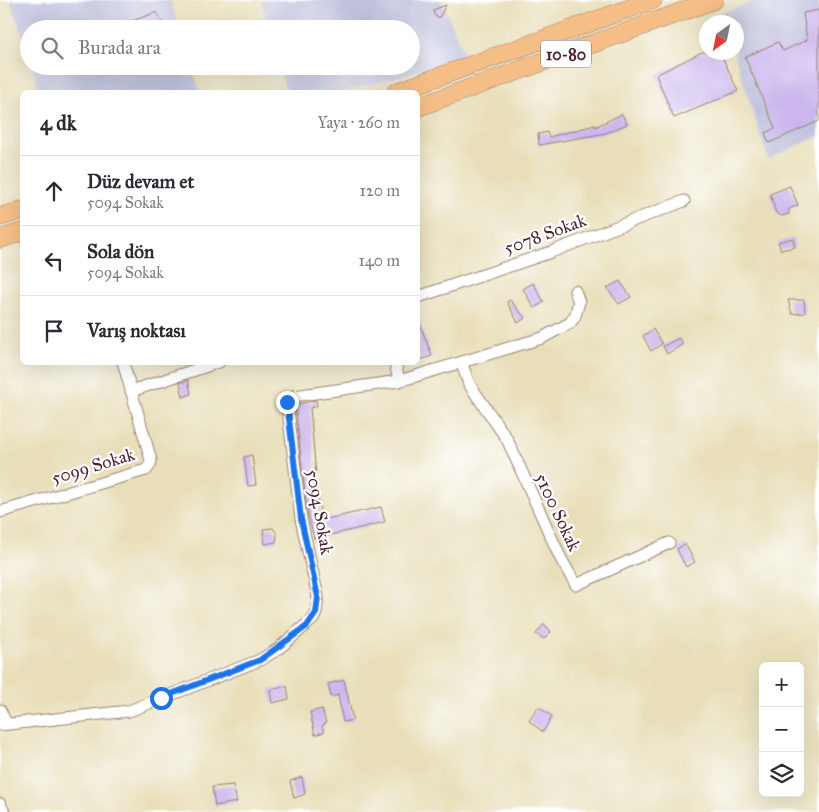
<!DOCTYPE html>
<html lang="tr">
<head>
<meta charset="utf-8">
<style>
	:root { --surface:#fff; --page:#f2f2f3; --text:#2b2b33; --muted:#7c7c81; --line:#e1e1e2 }
	body { margin:0; font-family:"IM FELL Great Primer",serif; background:var(--page); color:var(--text) }
	.controls { position:absolute; right:15px; bottom:15px; display:grid; overflow:hidden; border-radius:8px; box-shadow:0 5px 20px #0002 }
	.controls button { width:45px; height:45px; display:grid; place-items:center; padding:0; border:0; border-bottom:1px solid var(--line); background:var(--surface); color:var(--text); font:25px sans-serif }
	.compass { position:absolute; left:699px; top:15px; width:45px; height:45px; border-radius:50%; background:var(--surface); box-shadow:0 5px 20px #0002; rotate:213deg }
	.stop { position:absolute; width:15px; height:15px; margin:-11px; border:4px solid #1a73e8; border-radius:50%; background:#fff }
	.stop.end { background:#1a73e8; border-color:#fff; box-shadow:0 1px 5px #0008 }
	.list { margin:0; padding:0; list-style:none }
	h2 { display:flex; justify-content:space-between; align-items:center; height:65px; margin:0; padding:0 20px; font-size:21px }
	h2 small { font-size:16px; font-weight:400; color:var(--muted) }
	.list li { display:grid; grid-template-columns:32px 1fr auto; gap:15px; align-items:center; box-sizing:border-box; height:70px; padding:0 20px; border-top:1px solid var(--line) }
	.list b { display:block; font-size:19px; white-space:nowrap }
	.list p { margin:0; font-size:16px; white-space:nowrap; color:var(--muted) }
	.list em { font-size:16px; font-style:normal; color:var(--muted) }
	.icon { flex:none; width:28px; height:28px; fill:none; stroke:currentColor; stroke-width:2; stroke-linecap:round; stroke-linejoin:round }
	.map { position:relative; flex:none; width:819px; height:812px; overflow:hidden }
	.search { position:absolute; background:var(--surface); box-shadow:0 5px 20px #0002; left:20px; top:20px; width:400px; height:55px; display:flex; align-items:center; gap:12px; box-sizing:border-box; padding:0 18px; border-radius:28px; color:var(--muted); font-size:19px }
	.panel { position:absolute; background:var(--surface); box-shadow:0 5px 20px #0002; left:20px; top:90px; width:400px; height:275px; border-radius:8px }
	.map>svg:first-child { display:block }
	.industrial { fill:#c0c2dd }
	.building { fill:#cbb7ed }
	.lines { fill:none; stroke-linecap:round; stroke-linejoin:round }
	.minor-casing { stroke:#997f72; stroke-width:13 }
	.primary-casing { stroke:#997f72; stroke-width:19 }
	.minor { stroke:#fff; stroke-width:11 }
	.primary { stroke:#f6be87; stroke-width:18 }
	.route { stroke:#1a73e8; stroke-width:6 }
	.labels { text-anchor:middle; dominant-baseline:central; stroke-width:4.5; stroke-linejoin:round; paint-order:stroke }
	.shield { fill:#fff; stroke:#80626b; stroke-width:1 }
	.shield-label { font-size:16px; font-weight:bold; fill:#4a1f2b }
	.street-label { font-size:18px; fill:#4a1f2b; stroke:#fff }
</style>
</head>
<body>
<div class="map">
<svg width="819" height="812" viewBox="0 0 819 812">
	<rect width="100%" height="100%" fill="#fff"/>
	<filter id="ink" filterUnits="userSpaceOnUse"><feTurbulence type="fractalNoise" baseFrequency=".02" numOctaves="2"/><feDisplacementMap in="SourceGraphic" scale="10" xChannelSelector="R" yChannelSelector="G"/><feConvolveMatrix kernelMatrix="1 2 1 2 8 2 1 2 1" color-interpolation-filters="sRGB"/></filter>
	<filter id="wash" filterUnits="userSpaceOnUse"><feTurbulence type="fractalNoise" baseFrequency=".0096" numOctaves="4" result="noise"/><feDisplacementMap in="SourceGraphic" scale="20" xChannelSelector="R" yChannelSelector="G"/><feGaussianBlur stdDeviation="1.12" result="paint"/><feColorMatrix in="noise" values="0 0 0 0 0 0 0 0 0 0 0 0 0 0 0 0 0 1.4 0 .05"/><feComposite in="paint" operator="in"/></filter>
	<g filter="url(#wash)">
		<rect width="100%" height="100%" fill="#e8dfba"/>
		<path class="industrial" d="M10,0h160l10,29h-151v25z
			M261,0h180l25,58 -124,34h-56l-7,-26h132v-37h-142z
			M759,0h60v136l-51,23 -34,-106 2,-1v-30h-12l-3,-9z
			M33,66h159l8,26h-162z"/>
		<g id="blocks">
			<path class="building" d="M446,5l-7,13 -5,-3 -1,-5z
				M819,10v111l-50,22 -4,-10 10,-5 -30,-71 33,-15 5,9 24,-11 -4,-27z
				M157,12l8,17h-52v-1z
				M702,52h18l18,39 -64,27 -18,-43z
				M622,114l5,10 -21,9 -67,12 -1,-11 9,-2 2,5 46,-12v2z
				M790,186l8,19 -9,4v5l-7,2 -6,-3 -6,-19z
				M793,238l2,9 -14,3 -3,-8z
				M620,281l11,16 -12,7 -12,-16z
				M533,283l11,19 -10,6 -11,-19z
				M510,300l15,18 -7,5 -11,-21z
				M788,300h16l1,13 -13,1z
				M418,319l14,37 -12,4 -2,-9z
				M653,329l9,15 -11,7 -8,-15z
				M679,338l4,6 -16,10 -4,-8z
				M188,380l3,14 -8,3 -3,-14z
				M316,400l1,6 -7,2 6,66h-3l9,46 59,-13 4,15 -71,17 -7,-29 -12,-105z
				M252,455l4,30 -8,1 -4,-29z
				M273,528l4,6 -1,8 -11,2 -2,-15z
				M685,544l10,18 -9,5 -9,-18z
				M544,624l7,8 -7,7 -8,-5z
				M344,680l9,40 -10,2 -5,-27 -7,2 -3,-13z
				M287,686l2,13 -17,4 -2,-13z
				M538,707l14,9 -9,16 -14,-11z
				M322,709l4,14 -4,3 2,6 -9,3 -5,-23z
				M302,777l3,17 -11,4 -4,-17z
				M233,785l4,17 -22,4 -3,-19z"/>
		</g>
	</g>
	<g filter="url(#ink)">
		<use href="#blocks" fill-opacity="0" stroke="#997f72" stroke-width="1"/>
		<g class="lines">
			<g class="minor-casing">
				<path id="minor" d="M418,297l133,-45 133,-51
					M395,362l4,19
					M462,364l7,20 38,55 54,120 15,26 93,-42
					M131,391l88,-29
					M0,512l146,-42 4,-5 1,-5 -28,-98
					M0,710l6,13
					M0,725l129,-14 131,-51 18,-11 35,-30 3,-6 2,-16 -17,-78 -14,-117 7,-6 105,-15 143,-43 28,-15 5,-7 4,-14 -4,-11
					M0,804l4,8"/>
			</g>
			<g class="primary-casing">
				<path id="primary" d="M396,92l257,-92
					M418,107l296,-107
					M0,217l22,-7
					M0,239l22,-7"/>
			</g>
			<use href="#minor" class="minor"/>
			<use href="#primary" class="primary"/>
		</g>
	</g>
	<g class="lines" filter="url(#ink)">
		<path class="route" d="M161,698l99,-38 47,-34 9,-13 2,-16 -17,-78 -14,-117"/>
	</g>
	<g class="labels">
		<rect class="shield" x="541" y="40.5" width="50" height="27" rx="4"/>
		<g class="shield-label">
			<text x="566" y="54">10-80</text>
		</g>
		<g class="street-label">
			<text transform="translate(545 234) rotate(-20)">5078 Sokak</text>
			<text transform="translate(93 466) rotate(-17)">5099 Sokak</text>
			<text transform="translate(320 512) rotate(80)">5094 Sokak</text>
			<text transform="translate(558 512) rotate(65)">5100 Sokak</text>
		</g>
	</g>
</svg>
<div class="controls">
<button>+</button>
<button>−</button>
<button><svg class="icon" aria-label="layers" viewBox="0 0 24 24"><path d="M12 4l9 5-9 5-9-5zM3 14l9 5 9-5"/></svg></button>
</div>
<svg class="compass" viewBox="-18 -18 36 36"><path d="M0-13l5 13h-10z" fill="#e53935"/><path d="M0 13l5-13h-10z" fill="#7c7c81"/></svg>
<div class="stop" style="left:161px;top:698px"></div>
<div class="stop end" style="left:287px;top:402px"></div>
<div class="search"><svg class="icon" aria-label="search" viewBox="0 0 24 24"><circle cx="10" cy="10" r="6"/><path d="M15 15l6 6"/></svg>Burada ara</div>
<section class="panel">
<h2>4 dk<small>Yaya · 260 m</small></h2>
<ul class="list">
<li><svg class="icon" aria-label="ahead" viewBox="0 0 24 24"><path d="M12 20V5M6 11l6-6 6 6"/></svg><div><b>Düz devam et</b><p>5094 Sokak</p></div><em>120 m</em></li>
<li><svg class="icon" aria-label="left" viewBox="0 0 24 24"><path d="M17 20v-9H6M10 6l-5 5 5 5"/></svg><div><b>Sola dön</b><p>5094 Sokak</p></div><em>140 m</em></li>
<li><svg class="icon" aria-label="arrive" viewBox="0 0 24 24"><path d="M6 21V4h12l-3 4 3 4H6"/></svg><div><b>Varış noktası</b></div></li>
</ul>
</section>
</div>
</body>
</html>
